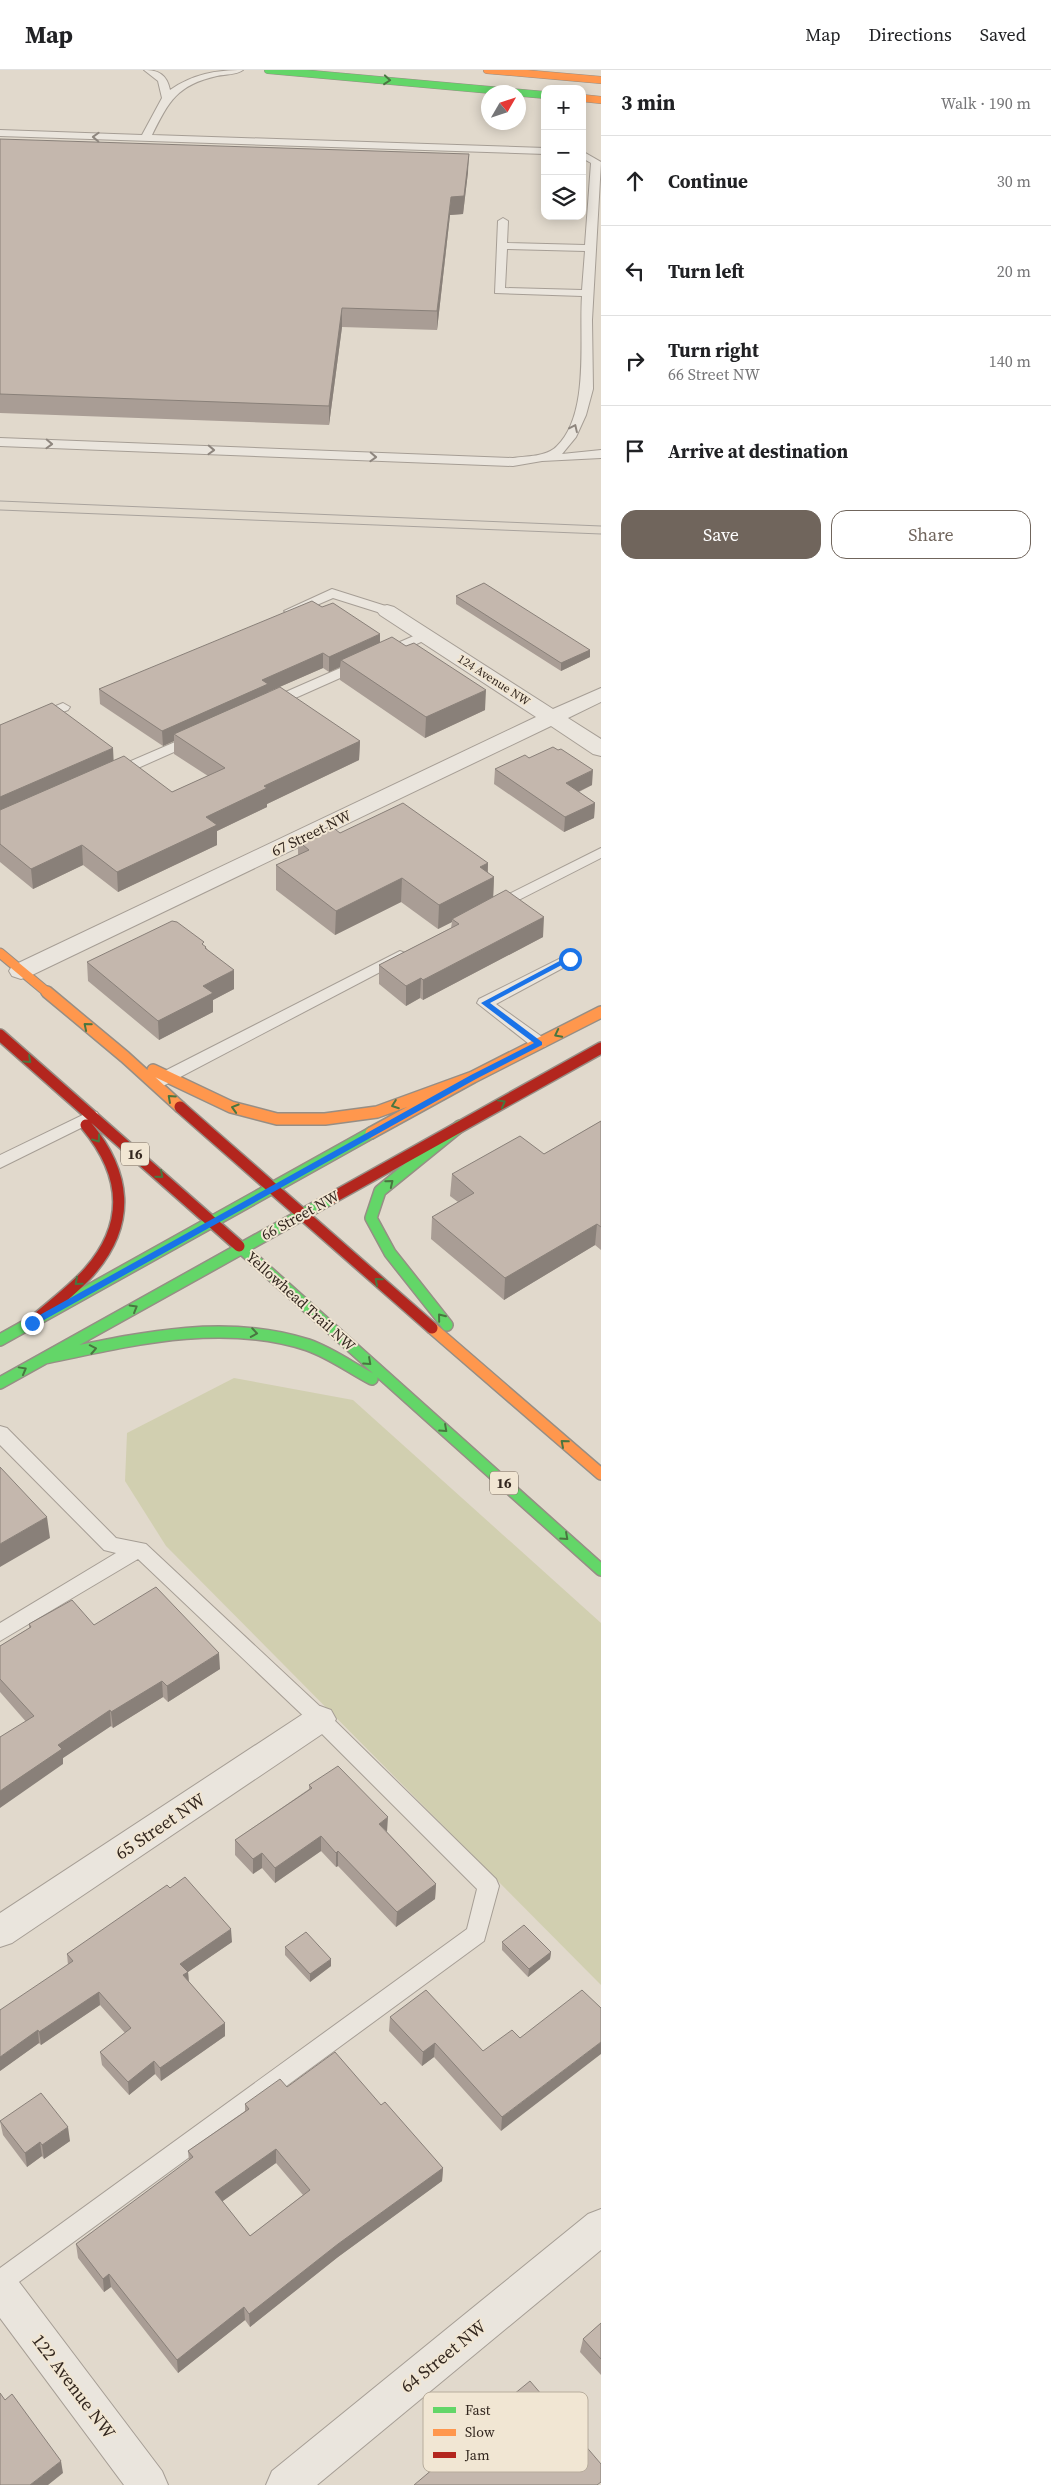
<!DOCTYPE html>
<html lang="en">
<head>
<meta charset="utf-8">
<style>
	:root { --surface:#fff; --page:#f6f6f6; --text:#202124; --muted:#757577; --line:#e0e0e0; --accent:#70655c }
	body { margin:0; font-family:"Source Serif 4",serif; background:var(--page); color:var(--text) }
	.controls { position:absolute; right:15px; top:15px; display:grid; overflow:hidden; border-radius:10px; box-shadow:0 2px 12px #0003 }
	.controls button { width:45px; height:45px; display:grid; place-items:center; padding:0; border:0; border-bottom:1px solid var(--line); background:var(--surface); color:var(--text); font:25px sans-serif }
	.compass { position:absolute; left:481px; top:15px; width:45px; height:45px; border-radius:50%; background:var(--surface); box-shadow:0 2px 12px #0003; rotate:51deg }
	.stop { position:absolute; width:15px; height:15px; margin:-11px; border:4px solid #1a73e8; border-radius:50%; background:#fff }
	.stop.end { background:#1a73e8; border-color:#fff; box-shadow:0 1px 5px #0008 }
	.list { margin:0; padding:0; list-style:none }
	h2 { display:flex; justify-content:space-between; align-items:center; height:65px; margin:0; padding:0 20px; font-size:21px }
	h2 small { font-size:16px; font-weight:400; color:var(--muted) }
	.list li { display:grid; grid-template-columns:32px 1fr auto; gap:15px; align-items:center; box-sizing:border-box; height:90px; padding:0 20px; border-top:1px solid var(--line) }
	.list b { display:block; font-size:19px; white-space:nowrap }
	.list p { margin:0; font-size:16px; white-space:nowrap; color:var(--muted) }
	.list em { font-size:16px; font-style:normal; color:var(--muted) }
	.actions { display:flex; gap:10px; padding:15px 20px }
	.actions a { flex:1; padding:11px 0; border:1px solid var(--accent); border-radius:15px; text-align:center; font-size:18px; color:var(--accent) }
	.actions .main { background:var(--accent); color:#fff }
	.icon { flex:none; width:28px; height:28px; fill:none; stroke:currentColor; stroke-width:2; stroke-linecap:round; stroke-linejoin:round }
	.map { position:relative; flex:none; width:601px; height:2415px; overflow:hidden }
	header { display:flex; align-items:center; gap:30px; box-sizing:border-box; height:70px; padding:0 25px; background:var(--surface); border-bottom:1px solid var(--line) }
	header strong { font-size:24px }
	nav { display:flex; gap:28px; margin-inline-start:auto; font-size:18px }
	main { display:flex }
	aside { flex:1; background:var(--surface) }
	.map>svg:first-child { display:block }
	.green { fill:#d1cfb0 }
	.lines { fill:none; stroke-linecap:round; stroke-linejoin:round }
	.lane-casing { stroke:#a69e95; stroke-width:2 }
	.street-casing { stroke:#a69e95; stroke-width:2 }
	.fast-far1-casing { stroke:#968e85; stroke-width:8 }
	.fast-casing { stroke:#968e85; stroke-width:14 }
	.slow-far2-casing { stroke:#968e85; stroke-width:8 }
	.slow-far1-casing { stroke:#968e85; stroke-width:11 }
	.slow-casing { stroke:#968e85; stroke-width:14 }
	.jam-casing { stroke:#968e85; stroke-width:14 }
	.lane { fill:#eae5dd; fill-rule:evenodd }
	.street { fill:#eae5dd; fill-rule:evenodd }
	.fast-far1 { stroke:#63d668; stroke-width:7 }
	.fast { stroke:#63d668; stroke-width:11 }
	.slow-far2 { stroke:#ff974d; stroke-width:7 }
	.slow-far1 { stroke:#ff974d; stroke-width:9 }
	.slow { stroke:#ff974d; stroke-width:11 }
	.jam { stroke:#b3261e; stroke-width:11 }
	.tram { stroke:#a9a39d; stroke-width:1 }
	.wall { fill:#a99d95; fill-rule:evenodd }
	.shaded-wall { fill:#898079 }
	.building { fill:#c4b7ad; stroke:#898079; fill-rule:evenodd }
	.oneway { stroke:#497640 }
	.oneway2 { stroke:#8e867e }
	.route { fill:#1a73e8 }
	.labels { text-anchor:middle; dominant-baseline:central; stroke-width:4; stroke-linejoin:round; paint-order:stroke }
	.far-street-label { font-size:12px; fill:#33271f; stroke:#f1e6d3 }
	.shield { fill:#f1e6d3; stroke:#6c6055; stroke-width:1 }
	.shield-label { font-size:14px; font-weight:bold; fill:#33271f }
	.street-label { font-size:15px; fill:#33271f; stroke:#f1e6d3 }
	.near-street-label { font-size:18px; fill:#33271f; stroke:#f1e6d3 }
	.key { fill:#f1e6d3; stroke:#b8ad9d; stroke-width:1 }
	.key-label { font-size:14px; fill:#33271f }
</style>
</head>
<body>
<header>
<strong>Map</strong>
<nav><a>Map</a><a>Directions</a><a>Saved</a></nav>
</header>
<main>
<div class="map">
<svg width="601" height="2415" viewBox="0 0 601 2415">
	<rect width="100%" height="100%" fill="#e1d9cc"/>
	<path class="green" d="M234,1308l119,22 248,223v362l-435,-439 -41,-65 2,-48z"/>
	<g class="lines">
		<g class="lane-casing">
			<path id="lane" d="M144,0c15,0 23,5 26,20 23,-16 46,-20 73,-20 -6,5 -18,4 -26,6 -40,9 -48,25 -65,59l393,13v6l-545,-18v-6l142,5 20,-37 -4,-17z
				M582,81l19,11 -9,158 1,69 -7,26 -10,22 -14,17 39,-4v8l-59,3 -29,5 -513,-20v-8l513,20c13,-2 34,-1 44,-12 33,-32 22,-107 25,-150l-87,-3 3,-72 5,-3 5,3 -1,22 78,2 6,-82 -9,-5zM507,179l78,2 -3,39 -77,-2z
				M332,519l60,19 2,3 -7,4 -54,-17 -37,16 -5,1 -7,-4z
				M425,561l7,4 -2,3 -155,69h-10l-2,-3 2,-3z
				M63,633l7,4 -2,3 -68,28v-9z
				M196,663l7,4 -2,3 -81,36h-10l-2,-3 2,-3z
				M601,778v10l-102,52 -5,2 -8,-5 3,-3z
				M400,881l5,2 3,3 -3,3 -242,127h-12l-2,-4 2,-4z
				M569,884l5,2 3,3 -3,3 -78,42 49,35 2,4 -2,4h-12l-56,-44 2,-4z
				M91,1041l6,1 2,4 -2,4 -97,48v-13z
				M0,1356l7,2 109,110 30,6 181,169 169,166 3,7 -15,55 -476,349 -8,4v-26l467,-339 10,-40 -164,-164 -175,-166 -138,82v-18l116,-70 -12,-3 -104,-105z"/>
		</g>
		<g class="street-casing">
			<path id="street" d="M387,535l7,2 159,102 48,-21v14l-33,16 33,21v17l-8,-2 -42,-28 -521,250 -9,3 -9,-3 -3,-5 3,-5 524,-249 -156,-102 -3,-4 3,-4z
				M320,1636l11,4 5,9 -5,9 -319,215 -12,4v-34l309,-203z
				M601,2139v41l-284,235h-51l6,-14 316,-257z
				M0,2199l13,5 149,197 6,14h-44l-124,-167z"/>
		</g>
		<g class="fast-far1-casing">
			<path id="fast-far1" d="M268,0l277,25"/>
		</g>
		<g class="fast-casing">
			<path id="fast" d="M239,1176l362,324
				M447,1255l-57,-72 -19,-35 9,-27 80,-65
				M0,1270l371,-207
				M45,1288c86,-18 177,-41 263,-13 23,8 43,23 64,34
				M0,1313l332,-185"/>
		</g>
		<g class="slow-far2-casing">
			<path id="slow-far2" d="M487,0l114,10
				M582,28l19,2"/>
		</g>
		<g class="slow-far1-casing">
			<path id="slow-far1" d="M0,883l48,40"/>
		</g>
		<g class="slow-casing">
			<path id="slow" d="M47,922l78,65 55,50
				M153,1000l78,37 46,12h48l52,-7 96,-35
				M371,1063l102,-56 128,-65
				M432,1258l169,146"/>
		</g>
		<g class="jam-casing">
			<path id="jam" d="M0,965l239,211
				M180,1037l252,221
				M332,1128l269,-150
				M32,1253c19,-17 40,-32 57,-51 43,-49 37,-99 -3,-147"/>
		</g>
		<use href="#lane" class="lane"/>
		<use href="#street" class="street"/>
		<use href="#fast-far1" class="fast-far1"/>
		<use href="#fast" class="fast"/>
		<use href="#slow-far2" class="slow-far2"/>
		<use href="#slow-far1" class="slow-far1"/>
		<use href="#slow" class="slow"/>
		<use href="#jam" class="jam"/>
		<path class="tram" d="M0,431l601,25
			M0,440l601,24"/>
	</g>
	<path class="wall" d="M0,69l468,33 -5,42 -13,1 -13,115 -95,-3 -13,98 -329,-12z
		M456,526l134,54v7l-29,14 -105,-67z
		M380,572l105,68 -60,28 -85,-58v-13l-11,5 -6,-4 -55,24 92,49 -1,19 -92,44v3l-50,24v14l-99,47 -35,-27 -50,24 -33,-27v-137l113,36 59,31 36,-16 -34,-22v-13l-11,5 -63,-42 -1,-15z
		M529,688l63,27 -13,7 16,11 -1,15 -30,14 -70,-48 1,-15z
		M340,763l148,30v10l6,4 -1,20 50,40 -120,63 -3,-2 -14,8 -27,-22v-19l72,-37 1,-6 -14,7 -37,-27 -66,33 -59,-45v-25l22,-10v-14z
		M205,876l29,43 -21,11v12l-54,28 -71,-59 -1,-19z
		M601,1051v129l-6,-5 -91,55 -73,-61 1,-22 26,-15 -8,-6 2,-22 92,-20z
		M29,1554l65,1 126,44 -52,33 -5,-5 -50,31 -2,-2 -48,32v6l-63,-72v-46l29,-18z
		M309,1715l78,47 49,52 -1,15 -39,28 -58,-61 -2,1 -15,-16 -46,32 -13,-15 -9,6 -18,-19v-15l74,-51z
		M170,1818l62,54 -44,30 1,10 36,41v13l-64,45 -6,-7 -26,21 -27,-30 -2,-13 25,-19 -25,-28 -59,40 -2,-2 -39,28 68,-106 -1,-11z
		M502,1872l49,10 -1,7 -22,18 -26,-27z
		M285,1877l46,19 -21,16 -25,-27z
		M390,1947l93,34 37,-13 -19,93 -67,-74 -12,9 -33,-35z
		M287,2017l94,18 62,63 -1,13 -104,76 -88,70 -5,-7 -67,53 -67,-86 -7,5 -26,-34 -2,-14 113,-83 -1,-10 57,-40v-7zM276,2093l27,32 -53,41 -28,-35z
		M0,2051l70,20 -26,18 -2,-3 -15,11 -24,-32z
		M601,2253v52l-21,-23 3,-13z
		M508,2329l93,65 -94,-58z"/>
	<path class="shaded-wall" d="M469,84l-1,18 -5,42 -13,1 -13,115v-19l14,-114z
		M342,238v19l-13,98v-19z
		M380,564v15l-39,11 -1,7 -11,5v-15z
		M590,580v7l-29,14v-8z
		M323,583v15l-55,24v7l-94,35v7l-11,5 -1,-15 100,-51z
		M486,620l-1,20 -60,28 1,-21z
		M360,671l-1,19 -92,44v3l-50,24v14l-99,47 -1,-20 89,-55 58,-31z
		M113,678l1,19 -114,51v-21z
		M593,700l-1,15 -27,13 1,-15z
		M595,733l-1,15 -30,14 1,-15z
		M82,775l1,20 -50,24 -2,-20z
		M488,793l-1,18 7,-4 -1,24 -41,18v3l-14,7 1,-24 41,-38z
		M402,808l-1,24 -66,33 1,-24z
		M544,847l-1,20 -120,63v-20z
		M234,900v19l-21,11v12l-54,28 -1,-19 45,-35z
		M421,908l-1,20 -14,8v-20z
		M597,1154l-2,21 -91,55 1,-22z
		M47,1447l3,21 -50,29v-23z
		M219,1583l1,16 -52,33 -1,-16z
		M162,1611l1,16 -50,31 -2,-16z
		M110,1640l1,16 -48,32v6l-63,44v-17l58,-46z
		M388,1747l-1,15 -8,-8z
		M321,1766v15l-46,32v-15z
		M338,1781v15l-2,1v-14z
		M262,1783v15l-9,6v-15z
		M436,1814l-1,15 -39,28 1,-15z
		M231,1859l1,13 -44,30 1,13 -5,3 -4,-24z
		M551,1882l-1,7 -22,18 1,-8z
		M331,1889v7l-21,16v-8z
		M99,1922l1,13 -59,40 -2,-13z
		M225,1953v13l-64,45 -1,-13z
		M38,1960l1,13 -39,28v-14z
		M601,1972v12l-100,77 1,-14z
		M435,1973l-1,14 -12,9 1,-14z
		M154,1991l1,13 -26,21 -1,-13z
		M68,2057l2,14 -26,18 -2,-14z
		M40,2072l2,14 -15,11 -2,-14z
		M276,2079v14l-60,43 -1,-14z
		M443,2098l-1,13 -104,76 -88,70 -1,-13 89,-70z
		M109,2204l2,13 -7,5 -1,-13z
		M244,2237l1,13 -67,53 -1,-13z
		M61,2391l2,12 -15,12h-18z"/>
	<path class="building" d="M0,69l469,15 -5,42 -13,1 -14,114 -95,-3 -13,98 -329,-12z
		M484,513l106,67 -29,13 -105,-67z
		M312,531l10,6 11,-4 47,31 -51,23 -6,-4 -61,27 6,4 -106,47 -63,-42z
		M392,567l14,9 8,-3 72,47 -60,27 -85,-57z
		M280,617l80,54 -96,45 3,2 -61,29 11,8 -100,47 -35,-27 -51,24 -31,-25v-34l124,-54 48,36 53,-24 -51,-34z
		M52,633l61,45 -113,49v-72z
		M553,677l5,3 3,-1 32,21 -27,13 29,20 -30,14 -70,-48 30,-14 4,3z
		M403,733l85,60 -8,4 14,10 -55,28 -37,-27 -66,33 -60,-46 33,-15 -11,-9 33,-15 9,7z
		M506,820l38,27 -121,63 -2,-2 -15,8 -27,-21 80,-41 -7,-5z
		M172,851l5,1 27,20 -2,2 4,3 -1,1 29,22 -31,16 10,7 -55,28 -71,-59z
		M601,1051v106l-4,-3 -92,54 -73,-61 42,-24 -22,-19 68,-38 24,18z
		M0,1397l47,50 -47,27z
		M156,1517l63,66 -52,33 -5,-5 -51,31 -1,-2 -52,35 4,4 -62,42v-54l34,-21 -34,-37v-33l31,-19 -2,-3 43,-24 22,25z
		M338,1696l50,51 -9,7 57,60 -39,28 -59,-61 -2,2 -15,-17 -46,32 -13,-15 -9,6 -18,-19 77,-52 -3,-3z
		M185,1807l46,52 -51,35 8,8 -5,3 42,48 -65,45 -6,-7 -26,21 -28,-30 31,-24 -32,-36 -60,40 -1,-2 -38,27v-47l73,-49 -6,-7 100,-69 3,3z
		M524,1855l27,27 -22,17 -27,-27z
		M306,1862l25,27 -21,15 -25,-27z
		M426,1920l57,61 29,-21 8,8 62,-48 19,18v34l-99,75 -67,-74 -12,9 -33,-35z
		M335,1982l46,53 4,-3 58,66 -105,76 -89,70 -5,-7 -67,53 -68,-86 -6,5 -27,-35 117,-87 -5,-6 61,-42 -4,-5 35,-25 7,8zM276,2079l34,41 -60,46 -35,-44z
		M41,2023l27,34 -26,18 -2,-3 -15,11 -25,-32z
		M601,2253v36l-18,-20z
		M530,2311l71,83v18l-4,3h-183l97,-82 -3,-4z
		M0,2323l5,7 7,-6 49,67 -31,24h-30z"/>
	<defs><path id="oneway-chevron" d="M-2-3.5L2.5 0L-2 3.5" fill="none" stroke-width="1.6" stroke-linecap="round" stroke-linejoin="round" transform="scale(1.25)"/></defs>
	<g class="oneway">
		<use href="#oneway-chevron" transform="translate(387 10) rotate(5)"/>
		<use href="#oneway-chevron" transform="translate(87 956) rotate(-140)"/>
		<use href="#oneway-chevron" transform="translate(558 964) rotate(153)"/>
		<use href="#oneway-chevron" transform="translate(28 990) rotate(42)"/>
		<use href="#oneway-chevron" transform="translate(171 1028) rotate(-138)"/>
		<use href="#oneway-chevron" transform="translate(502 1033) rotate(-29)"/>
		<use href="#oneway-chevron" transform="translate(395 1035) rotate(160)"/>
		<use href="#oneway-chevron" transform="translate(235 1038) rotate(-163)"/>
		<use href="#oneway-chevron" transform="translate(97 1069) rotate(54)"/>
		<use href="#oneway-chevron" transform="translate(160 1105) rotate(41)"/>
		<use href="#oneway-chevron" transform="translate(390 1113) rotate(-39)"/>
		<use href="#oneway-chevron" transform="translate(378 1211) rotate(-139)"/>
		<use href="#oneway-chevron" transform="translate(78 1212) rotate(139)"/>
		<use href="#oneway-chevron" transform="translate(134 1238) rotate(-30)"/>
		<use href="#oneway-chevron" transform="translate(441 1247) rotate(-129)"/>
		<use href="#oneway-chevron" transform="translate(254 1263) rotate(9)"/>
		<use href="#oneway-chevron" transform="translate(93 1279) rotate(-11)"/>
		<use href="#oneway-chevron" transform="translate(368 1292) rotate(42)"/>
		<use href="#oneway-chevron" transform="translate(23 1300) rotate(-29)"/>
		<use href="#oneway-chevron" transform="translate(444 1359) rotate(42)"/>
		<use href="#oneway-chevron" transform="translate(564 1373) rotate(-139)"/>
		<use href="#oneway-chevron" transform="translate(565 1467) rotate(42)"/>
	</g>
	<g class="oneway2">
		<use href="#oneway-chevron" transform="translate(96 67) rotate(-178)"/>
		<use href="#oneway-chevron" transform="translate(574 358) rotate(-65)"/>
		<use href="#oneway-chevron" transform="translate(49 374) rotate(2)"/>
		<use href="#oneway-chevron" transform="translate(211 380) rotate(2)"/>
		<use href="#oneway-chevron" transform="translate(373 387) rotate(2)"/>
	</g>
	<path class="route" d="M567,887l6,2 -83,44 52,39v3l-66,34 -441,246h-6v-4l442,-246 63,-32 -53,-40z"/>
	<g class="labels">
		<g class="far-street-label">
			<text transform="translate(494 610) rotate(33)">124 Avenue NW</text>
		</g>
		<g class="shield">
			<rect x="121" y="1072.5" width="28" height="23" rx="4"/>
			<rect x="490" y="1401.5" width="28" height="23" rx="4"/>
		</g>
		<g class="shield-label">
			<text x="135" y="1084">16</text>
			<text x="504" y="1413">16</text>
		</g>
		<g class="street-label">
			<text transform="translate(311 763) rotate(-26)">67 Street NW</text>
			<text transform="translate(300 1145) rotate(-29)">66 Street NW</text>
			<text transform="translate(301 1231) rotate(42)">Yellowhead Trail NW</text>
		</g>
		<g class="near-street-label">
			<text transform="translate(160 1756) rotate(-34)">65 Street NW</text>
			<text transform="translate(443 2286) rotate(-39)">64 Street NW</text>
			<text transform="translate(74 2316) rotate(53)">122 Avenue NW</text>
		</g>
	</g>
	<rect x="423" y="2322" width="165" height="80" rx="8" class="key"/>
	<rect x="433" y="2337" width="23" height="6" fill="#63d668"/>
	<rect x="433" y="2359" width="23" height="7" fill="#ff974d"/>
	<rect x="433" y="2382" width="23" height="6" fill="#b3261e"/>
	<g class="key-label">
		<text x="465" y="2345">Fast</text>
		<text x="465" y="2367">Slow</text>
		<text x="465" y="2390">Jam</text>
	</g>
</svg>
<div class="controls">
<button>+</button>
<button>−</button>
<button><svg class="icon" aria-label="layers" viewBox="0 0 24 24"><path d="M12 4l9 5-9 5-9-5zM3 14l9 5 9-5"/></svg></button>
</div>
<svg class="compass" viewBox="-18 -18 36 36"><path d="M0-13l5 13h-10z" fill="#e53935"/><path d="M0 13l5-13h-10z" fill="#757577"/></svg>
<div class="stop" style="left:570px;top:889px"></div>
<div class="stop end" style="left:32px;top:1253px"></div>
</div>
<aside>
<h2>3 min<small>Walk · 190 m</small></h2>
<ul class="list">
<li><svg class="icon" aria-label="ahead" viewBox="0 0 24 24"><path d="M12 20V5M6 11l6-6 6 6"/></svg><div><b>Continue</b></div><em>30 m</em></li>
<li><svg class="icon" aria-label="left" viewBox="0 0 24 24"><path d="M17 20v-9H6M10 6l-5 5 5 5"/></svg><div><b>Turn left</b></div><em>20 m</em></li>
<li><svg class="icon" aria-label="right" viewBox="0 0 24 24"><path d="M7 20v-9h11M14 6l5 5-5 5"/></svg><div><b>Turn right</b><p>66 Street NW</p></div><em>140 m</em></li>
<li><svg class="icon" aria-label="arrive" viewBox="0 0 24 24"><path d="M6 21V4h12l-3 4 3 4H6"/></svg><div><b>Arrive at destination</b></div></li>
</ul>
<div class="actions"><a class="main">Save</a><a>Share</a></div>
</aside>
</main>
</body>
</html>
